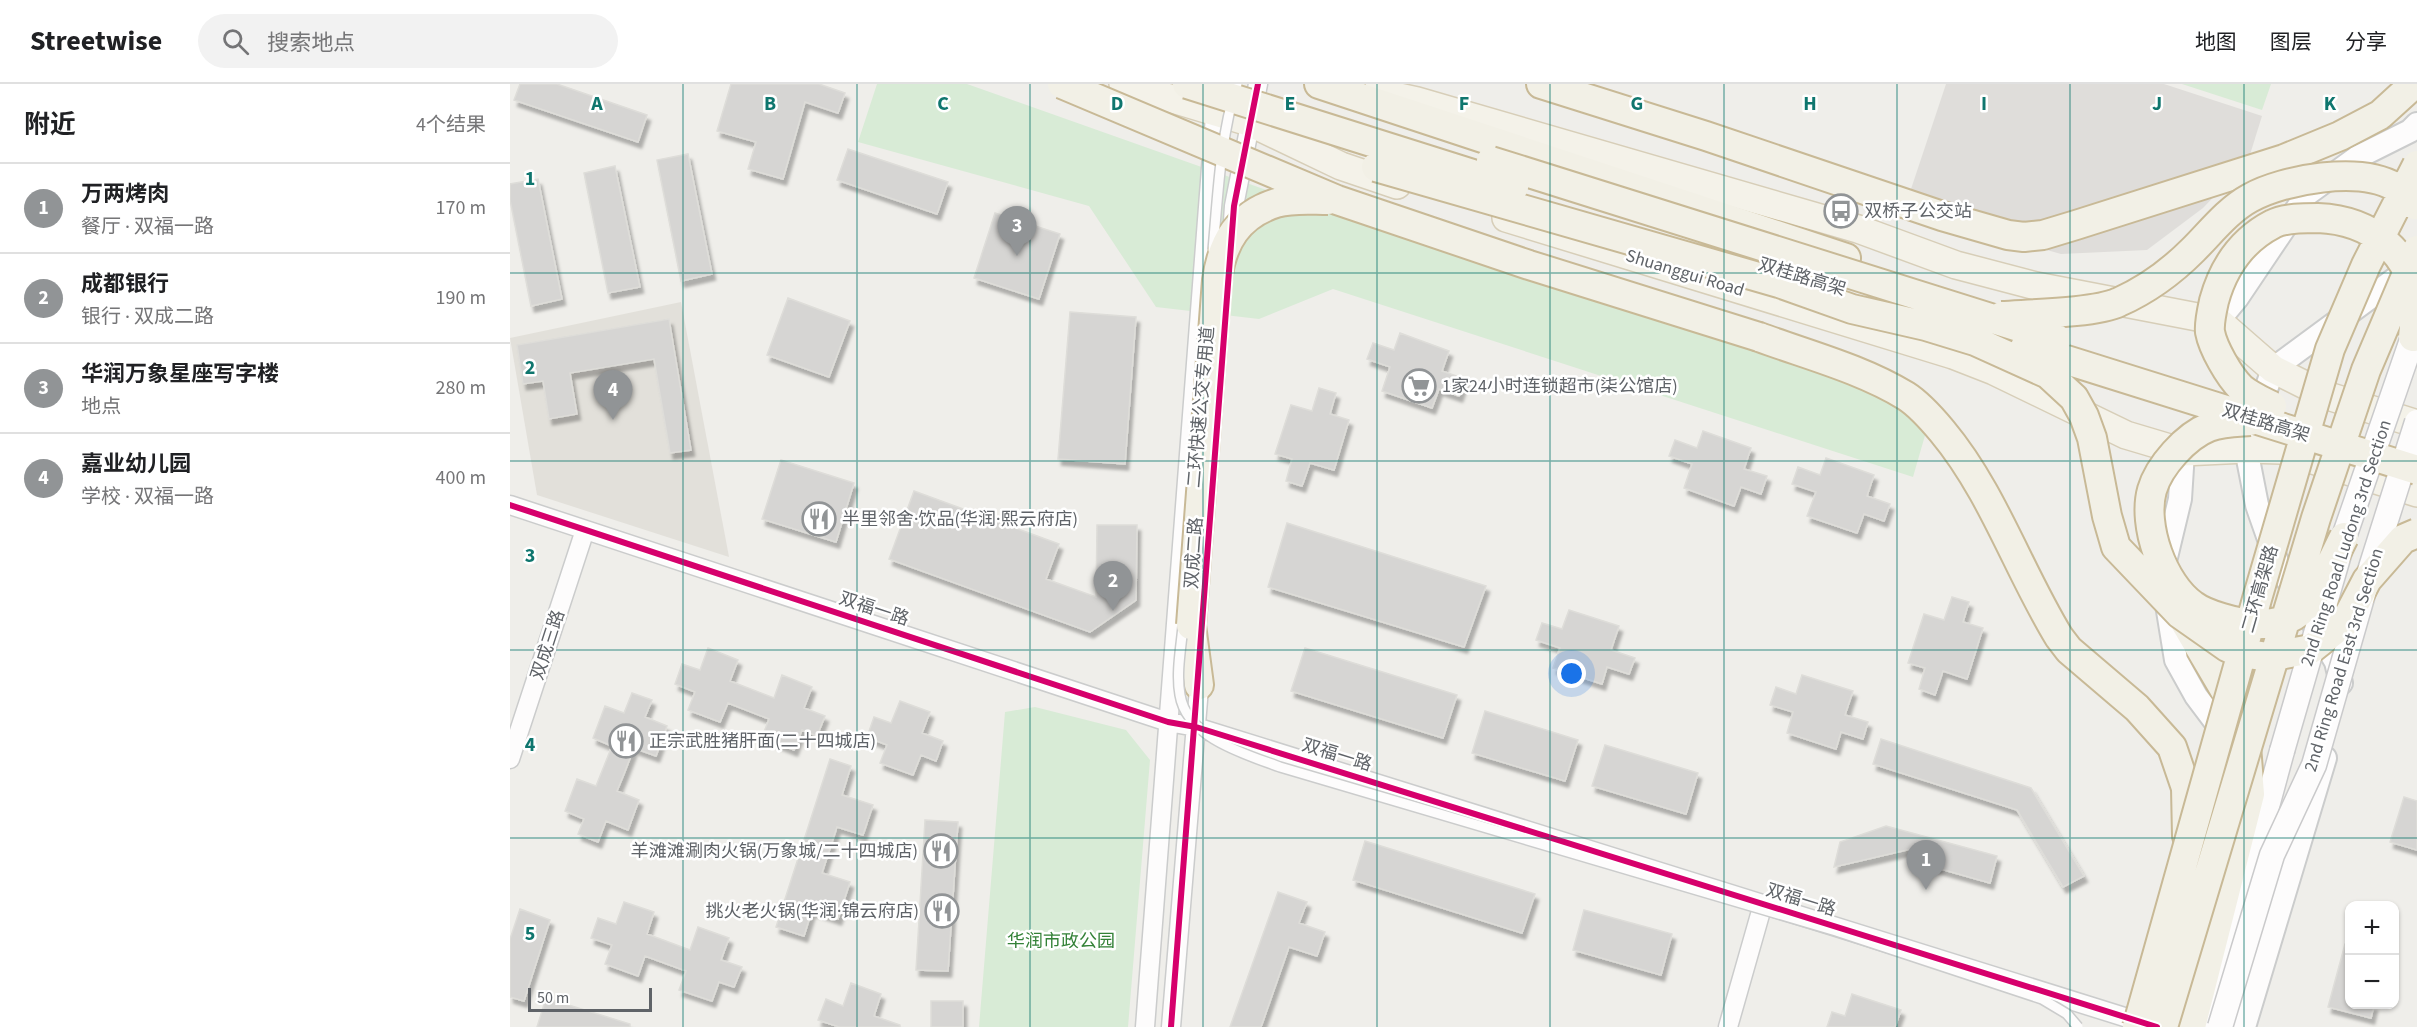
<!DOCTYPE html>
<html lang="zh">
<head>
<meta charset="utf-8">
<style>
	:root { --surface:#fff; --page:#f2f2f2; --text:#202124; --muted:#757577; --line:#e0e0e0; --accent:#919496 }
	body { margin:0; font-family:"Source Sans 3","Noto Sans SC",sans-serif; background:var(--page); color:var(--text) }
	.controls { position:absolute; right:18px; bottom:18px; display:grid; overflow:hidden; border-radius:12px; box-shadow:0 2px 4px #0004 }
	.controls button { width:54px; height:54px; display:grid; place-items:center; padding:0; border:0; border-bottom:2px solid var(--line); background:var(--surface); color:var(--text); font:30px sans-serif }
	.scale { position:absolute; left:18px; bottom:15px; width:124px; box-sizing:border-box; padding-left:6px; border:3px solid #5f6368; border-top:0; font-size:16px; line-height:21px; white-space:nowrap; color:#5f6368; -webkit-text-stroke:4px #fff; paint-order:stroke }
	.you { position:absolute; left:1062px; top:590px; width:21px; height:21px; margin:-15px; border:4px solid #fff; border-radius:50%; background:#1a73e8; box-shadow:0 0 0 9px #1a73e833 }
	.badge { display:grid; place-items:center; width:39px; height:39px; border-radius:50%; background:var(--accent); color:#fff; font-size:20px; font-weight:700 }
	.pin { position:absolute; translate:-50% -50px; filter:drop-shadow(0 2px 3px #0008) }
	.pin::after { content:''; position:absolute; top:32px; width:21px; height:18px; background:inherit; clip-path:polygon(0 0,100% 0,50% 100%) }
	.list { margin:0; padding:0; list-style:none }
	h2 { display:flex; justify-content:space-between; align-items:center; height:78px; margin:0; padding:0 24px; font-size:26px }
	h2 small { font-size:20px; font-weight:400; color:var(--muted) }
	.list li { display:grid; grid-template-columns:39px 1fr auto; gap:18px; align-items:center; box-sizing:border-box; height:90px; padding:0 24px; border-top:2px solid var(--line) }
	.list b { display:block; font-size:22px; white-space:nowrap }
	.list p { margin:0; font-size:20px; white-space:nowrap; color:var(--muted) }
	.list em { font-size:20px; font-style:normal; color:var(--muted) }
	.icon { flex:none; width:33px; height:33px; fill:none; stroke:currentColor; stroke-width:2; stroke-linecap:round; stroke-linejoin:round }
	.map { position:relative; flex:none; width:1907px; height:943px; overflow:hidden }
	header { display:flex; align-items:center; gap:36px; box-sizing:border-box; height:84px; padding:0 30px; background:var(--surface); border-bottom:2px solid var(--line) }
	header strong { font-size:28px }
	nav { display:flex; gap:33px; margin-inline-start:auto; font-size:21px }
	.search { width:420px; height:54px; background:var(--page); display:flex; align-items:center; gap:15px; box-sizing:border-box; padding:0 21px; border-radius:33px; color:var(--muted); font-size:22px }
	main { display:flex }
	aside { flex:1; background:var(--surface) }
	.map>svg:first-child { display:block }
	.industrial { fill:#dfddda }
	.education { fill:#e2e0da }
	.green { fill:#d8ebd6 }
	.building { fill:#d6d5d3; stroke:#deddd9; stroke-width:1.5; filter:url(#shadow) }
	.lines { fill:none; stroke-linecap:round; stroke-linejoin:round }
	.minor-casing { stroke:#cbcccc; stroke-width:21 }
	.tertiary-casing { stroke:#cbcccc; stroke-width:26 }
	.secondary-casing { stroke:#cacacb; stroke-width:27 }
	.primary-casing { stroke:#d7ceb8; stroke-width:30 }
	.trunk-casing { stroke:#c8b996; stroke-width:32 }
	.minor { stroke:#fdfcfc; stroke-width:18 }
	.tertiary { stroke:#fdfcfc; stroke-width:22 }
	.secondary { stroke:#fdfcfc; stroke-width:24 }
	.primary { stroke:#f4f2e9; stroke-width:27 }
	.trunk { stroke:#f2f0e6; stroke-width:28 }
	.service-bridge-casing { stroke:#cbcccc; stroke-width:12; stroke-linecap:butt }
	.secondary-bridge-casing { stroke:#cacacb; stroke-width:27; stroke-linecap:butt }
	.trunk-bridge-casing { stroke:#c8b996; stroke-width:32; stroke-linecap:butt }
	.service-bridge { stroke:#fdfcfc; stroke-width:9 }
	.secondary-bridge { stroke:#fdfcfc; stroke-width:24 }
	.trunk-bridge { stroke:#f2f0e6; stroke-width:28 }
	.cycleway-casing { stroke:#fff; stroke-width:10 }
	.cycleway { stroke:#d6006c; stroke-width:6 }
	.grid { fill:none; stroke:#0f766e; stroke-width:1.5; stroke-opacity:0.55 }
	.labels { text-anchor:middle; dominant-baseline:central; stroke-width:5; stroke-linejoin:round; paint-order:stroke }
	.poi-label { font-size:18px; fill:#5f6368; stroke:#fff; text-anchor:start }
	.street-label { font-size:18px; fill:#5f6368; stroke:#fff }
	.park-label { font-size:18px; fill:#348238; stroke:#fff }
	.grid-label { font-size:20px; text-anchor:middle; font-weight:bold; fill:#0f766e; stroke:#fff; stroke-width:5; stroke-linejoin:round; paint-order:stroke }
</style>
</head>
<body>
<header>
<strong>Streetwise</strong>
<div class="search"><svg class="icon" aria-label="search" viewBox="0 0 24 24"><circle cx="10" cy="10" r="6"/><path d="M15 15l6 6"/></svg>搜索地点</div>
<nav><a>地图</a><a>图层</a><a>分享</a></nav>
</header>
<main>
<aside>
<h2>附近<small>4个结果</small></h2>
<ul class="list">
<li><span class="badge">1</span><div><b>万两烤肉</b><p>餐厅 · 双福一路</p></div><em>170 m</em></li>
<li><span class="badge">2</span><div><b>成都银行</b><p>银行 · 双成二路</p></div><em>190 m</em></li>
<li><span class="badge">3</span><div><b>华润万象星座写字楼</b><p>地点</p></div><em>280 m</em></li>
<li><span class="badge">4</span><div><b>嘉业幼儿园</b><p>学校 · 双福一路</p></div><em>400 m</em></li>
</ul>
</aside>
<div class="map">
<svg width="1907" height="943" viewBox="0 0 1907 943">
	<defs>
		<filter id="shadow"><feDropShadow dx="3.5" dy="6" stdDeviation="1.5" flood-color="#0004"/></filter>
	</defs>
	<rect width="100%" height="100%" fill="#efeeea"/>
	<path class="industrial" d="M1436,0h218l98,32 -14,45 -45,47 -56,42 -86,4 -157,-44z"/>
	<path class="education" d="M171,218l48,255 -192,-62 -27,-157z"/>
	<path class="green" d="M367,0h90l356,126 518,169 45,19 40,34 -13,45 -580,-188 -74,30 -103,-12 -67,-101 -231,-64z
		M1672,0h89l-9,26z
		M525,623l91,23 24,30 -22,267h-149l26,-315z"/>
	<path class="building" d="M10,0h37l90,31 -9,27 -124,-42z
		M221,0h88l26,9 -7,20 -33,-11 -22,77 -35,-10 8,-27 -39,-11z
		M338,65l100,33 -11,32 -100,-34z
		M178,70l24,120 -31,7 -24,-121z
		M105,82l25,121 -32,6 -24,-120z
		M28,95l24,120 -31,7 -21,-106v-16z
		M485,129l65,21 -21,65 -65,-21z
		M278,214l62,23 -21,56 -62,-22z
		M560,228l66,5 -11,147 -67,-5z
		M159,235l22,131 -21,3 -16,-94 -84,14 7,41 -28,5 -6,-38 -20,3 -6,-39z
		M890,249l49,18 -7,20 23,8 -6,17 -20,-7 -7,19 -50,-17 8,-24 -23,-8 6,-16 21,7z
		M809,304l17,5 -6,21 19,6 -15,50 -24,-7 -8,23 -16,-5 6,-22 -17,-5 16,-49 21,6z
		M1193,347l48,17 -7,21 23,7 -6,18 -20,-7 -7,19 -50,-18 8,-24 -23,-8 6,-16 22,8z
		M1316,374l48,17 -7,21 23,8 -6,17 -20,-7 -7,19 -50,-17 9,-24 -24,-8 6,-17 22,8z
		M271,376l73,23 -18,59 -74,-23z
		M404,407l145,53 -13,35 50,18 1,-72h40l-1,75 -46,32 -201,-73z
		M777,439l199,63 -22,61 -196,-60z
		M1442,513l17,5 -6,20 20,6 -16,51 -24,-8 -8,24 -16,-6 6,-21 -17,-5 16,-49 20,6z
		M1059,526l50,16 -8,24 24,8 -6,16 -22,-7 -5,17 -49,-16 7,-20 -24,-8 6,-17 20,6z
		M198,564l30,12 -8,21 44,17 8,-23 30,12 -8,21 21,8 -8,20 -15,-6 -8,20 -32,-13 7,-18 -41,-16 -8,19 -32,-12 7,-18 -20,-8 7,-20 18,6z
		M795,564l152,47 -14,43 -152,-47z
		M1292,591l51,16 -8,24 23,7 -5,17 -22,-7 -5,17 -49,-16 6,-21 -23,-7 6,-18 20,7z
		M122,609l20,7 -7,17 22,9 -11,30 -22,-8 -10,26 -7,17 22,9 -11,30 -22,-9 -8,21 -20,-8 6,-15 -19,-8 12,-32 19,7 16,-40 -19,-8 12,-32 19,7z
		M390,617l30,11 -8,21 21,8 -7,20 -15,-6 -8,20 -33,-12 7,-18 -20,-8 7,-20 17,6z
		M975,627l93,29 -13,41 -93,-28z
		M1371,655l150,49 53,88 -21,11 -46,-77 -144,-46z
		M1095,661l93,28 -12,41 -94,-28z
		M320,675l21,7 -9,29 31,10 -10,30 -26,-8 -15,46 28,9 -12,37 -26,-9 -8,26 -28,-9z
		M1894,713l13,4v49l-27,-8z
		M415,736l33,2 -10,149 -32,-1z
		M1376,742l111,30 -7,27 -67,-19 5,-19 -94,22 6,-25z
		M855,757l170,53 -13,39 -169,-53z
		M768,808l29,10 -8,21 26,9 -8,24 -28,-9 -28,80h-31z
		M114,818l30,10 -7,22 43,16 8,-23 31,11 -8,22 21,7 -8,20 -15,-5 -7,19 -33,-11 7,-19 -41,-15 -7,20 -33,-12 7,-19 -21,-7 7,-20 18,6z
		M10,825l30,11 -26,81 -14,-4v-58z
		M1074,826l88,24 -11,41 -88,-25z
		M1835,860h4v61h25l-3,13 -43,-11z
		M341,899l30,11 -7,22 26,9v2h-61l-21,-7 8,-21 17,7z
		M1342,910l49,16 -6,17h-68l5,-15 13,4z
		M36,914l84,26v3h-93z
		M421,917h32v26h-32z"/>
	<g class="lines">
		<g class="minor-casing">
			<path id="minor" d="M722,152l2,-30 24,-122
				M0,421l658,217 28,5 951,297
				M0,675l75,-229
				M635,943l71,-924
				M661,943l29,-351
				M1218,943l35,-123"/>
		</g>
		<g class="tertiary-casing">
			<path id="tertiary" d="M1708,237l19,-23 70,-104 51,-37 52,-26 7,-7
				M1673,368l-3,47 -18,75 14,86 20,36 21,28 14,73
				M1831,599l-5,-21 -59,-100 -20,-57 -11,-56 27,-80 137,-101
				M1734,943l81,-269"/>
		</g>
		<g class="secondary-casing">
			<path id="secondary" d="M1697,943l75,-276"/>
		</g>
		<g class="primary-casing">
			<path id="primary" d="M613,0l126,38 92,44 56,19
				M867,8l40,9 441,128 98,36 80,21 182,35 55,48 52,26 92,29
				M996,134l447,137 41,16 132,64 57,17 63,-3 35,1 136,43"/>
		</g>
		<g class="trunk-casing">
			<path id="trunk" d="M809,0l527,174
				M1031,0l165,52 236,80 66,19 16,2 19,-2 33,-10 208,-66 56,-23 40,-21 34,-31
				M1249,253c49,18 103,32 147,59 14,9 26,23 36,35 51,61 76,139 117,206l10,13 68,58 35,39 14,41 1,48
				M1670,530l64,109 6,71 -59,233
				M681,541l8,60"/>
		</g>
		<use href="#minor" class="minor"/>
		<use href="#tertiary" class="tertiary"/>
		<use href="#secondary" class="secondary"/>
		<use href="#primary" class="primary"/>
		<use href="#trunk" class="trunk"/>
		<g class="service-bridge-casing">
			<path id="service-bridge" d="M703,166c5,-56 7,-112 24,-166
				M673,542c-2,22 -7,47 -3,69 7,43 65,59 100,72l556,164 206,68 25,15 11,13"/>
		</g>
		<g class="secondary-bridge-casing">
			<path id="secondary-bridge" d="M1772,667l62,-214 69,-200
				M1710,943l52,-172 42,-90 53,-185 50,-158"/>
		</g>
		<g class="trunk-bridge-casing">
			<path id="trunk-bridge" d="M552,0l275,116 192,65 230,72
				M677,0l327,103
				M981,77l566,178
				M866,83l403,116 73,26 74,17 49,15 73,33 26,24 10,18 8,22 15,78 9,31 64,67 47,33 13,6 29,4 42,-8 34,-27 22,-42 36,-41 14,-6
				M1492,232c29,-2 94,-3 117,-14 27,-12 53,-31 74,-52 18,-18 35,-40 57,-52 34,-19 110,-32 145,-11 8,4 14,13 20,18
				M1515,263l392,123
				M1762,322c-10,-5 -23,-11 -31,-18 -12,-12 -28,-40 -31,-56 -1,-9 2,-22 4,-31 9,-33 28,-61 59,-77 11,-6 32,-6 45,-6 52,2 98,35 97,92 0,9 -1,18 -2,27
				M1740,337c-13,1 -28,1 -41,6 -23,9 -50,39 -57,63 -10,35 11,94 41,115 13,10 44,18 60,19 19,1 37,-2 51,-16 14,-14 30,-52 40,-71
				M681,541l26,-345c5,-38 21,-65 59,-77 16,-5 35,-3 52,-3
				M1627,943l120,-428 73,-250 36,-84 51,-100
				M1653,943l153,-509 50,-148 51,-120"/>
		</g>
		<use href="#service-bridge" class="service-bridge"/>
		<use href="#secondary-bridge" class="secondary-bridge"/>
		<use href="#trunk-bridge" class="trunk-bridge"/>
		<g class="cycleway-casing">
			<path id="cycleway" d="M0,421l658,217 28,5 961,300
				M661,943l63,-821 24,-122"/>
		</g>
		<use href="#cycleway" class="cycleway"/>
	</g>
	<path class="grid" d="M173,0v943M347,0v943M520,0v943M693,0v943M867,0v943M1040,0v943M1214,0v943M1387,0v943M1560,0v943M1734,0v943M0,189h1907M0,377h1907M0,566h1907M0,754h1907"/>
	<defs>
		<g id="bus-ring" transform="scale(1.725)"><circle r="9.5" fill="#fff" stroke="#919496" stroke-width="1.5"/><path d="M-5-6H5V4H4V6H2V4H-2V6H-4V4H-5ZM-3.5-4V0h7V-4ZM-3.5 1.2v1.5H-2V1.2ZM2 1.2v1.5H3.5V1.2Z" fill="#919496"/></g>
		<g id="supermarket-ring" transform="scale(1.725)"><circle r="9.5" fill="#fff" stroke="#919496" stroke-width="1.5"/><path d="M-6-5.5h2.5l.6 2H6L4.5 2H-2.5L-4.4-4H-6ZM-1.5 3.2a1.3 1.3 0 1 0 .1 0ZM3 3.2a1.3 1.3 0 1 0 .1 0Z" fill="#919496"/></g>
		<g id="restaurant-ring" transform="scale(1.725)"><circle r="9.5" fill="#fff" stroke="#919496" stroke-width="1.5"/><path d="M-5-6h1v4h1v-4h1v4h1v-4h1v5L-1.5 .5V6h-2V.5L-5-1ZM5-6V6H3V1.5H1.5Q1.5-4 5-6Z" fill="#919496"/></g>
	</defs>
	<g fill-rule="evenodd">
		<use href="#bus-ring" x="1331" y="127"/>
		<use href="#supermarket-ring" x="909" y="302"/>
		<use href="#restaurant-ring" x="309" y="435"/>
		<use href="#restaurant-ring" x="116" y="657"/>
		<use href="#restaurant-ring" x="431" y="767"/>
		<use href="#restaurant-ring" x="432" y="827"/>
	</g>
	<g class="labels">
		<g class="poi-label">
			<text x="1354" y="127">双桥子公交站</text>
			<text x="932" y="302">1家24小时连锁超市(柒公馆店)</text>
			<text x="332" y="435">半里邻舍·饮品(华润·熙云府店)</text>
			<text x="139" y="657">正宗武胜猪肝面(二十四城店)</text>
			<text x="408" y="767" text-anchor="end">羊滩滩涮肉火锅(万象城/二十四城店)</text>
			<text x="409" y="827" text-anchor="end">挑火老火锅(华润·锦云府店)</text>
		</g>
		<g class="street-label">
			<text transform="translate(1175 189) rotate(17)">Shuanggui Road</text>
			<text transform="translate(1292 193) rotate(17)">双桂路高架</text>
			<text transform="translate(691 323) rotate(-85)">二环快速公交专用道</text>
			<text transform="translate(1756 339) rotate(17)">双桂路高架</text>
			<text transform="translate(1836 459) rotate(-72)">2nd Ring Road Ludong 3rd Section</text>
			<text transform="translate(684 469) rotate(-86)">双成二路</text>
			<text transform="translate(1750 505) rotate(-74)">二环高架路</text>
			<text transform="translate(364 525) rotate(18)">双福一路</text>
			<text transform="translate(38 561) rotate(-72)">双成三路</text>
			<text transform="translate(1834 576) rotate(-73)">2nd Ring Road East 3rd Section</text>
			<text transform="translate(827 671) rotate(17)">双福一路</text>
			<text transform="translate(1291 816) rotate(17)">双福一路</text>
		</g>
		<g class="park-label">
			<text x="551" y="857">华润市政公园</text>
		</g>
	</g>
	<g class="grid-label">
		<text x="87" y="26">A</text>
		<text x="260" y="26">B</text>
		<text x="433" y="26">C</text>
		<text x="607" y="26">D</text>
		<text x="780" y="26">E</text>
		<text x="954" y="26">F</text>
		<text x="1127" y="26">G</text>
		<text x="1300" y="26">H</text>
		<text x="1474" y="26">I</text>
		<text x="1647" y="26">J</text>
		<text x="1820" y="26">K</text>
		<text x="20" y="101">1</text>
		<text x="20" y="290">2</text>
		<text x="20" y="478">3</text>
		<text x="20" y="667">4</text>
		<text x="20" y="856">5</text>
	</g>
</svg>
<div class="controls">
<button>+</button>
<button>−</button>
</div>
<div class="scale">50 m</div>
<div class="you"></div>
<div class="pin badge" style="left:1416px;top:806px">1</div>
<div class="pin badge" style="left:603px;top:527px">2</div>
<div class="pin badge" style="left:507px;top:172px">3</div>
<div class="pin badge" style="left:103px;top:336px">4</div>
</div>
</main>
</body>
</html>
